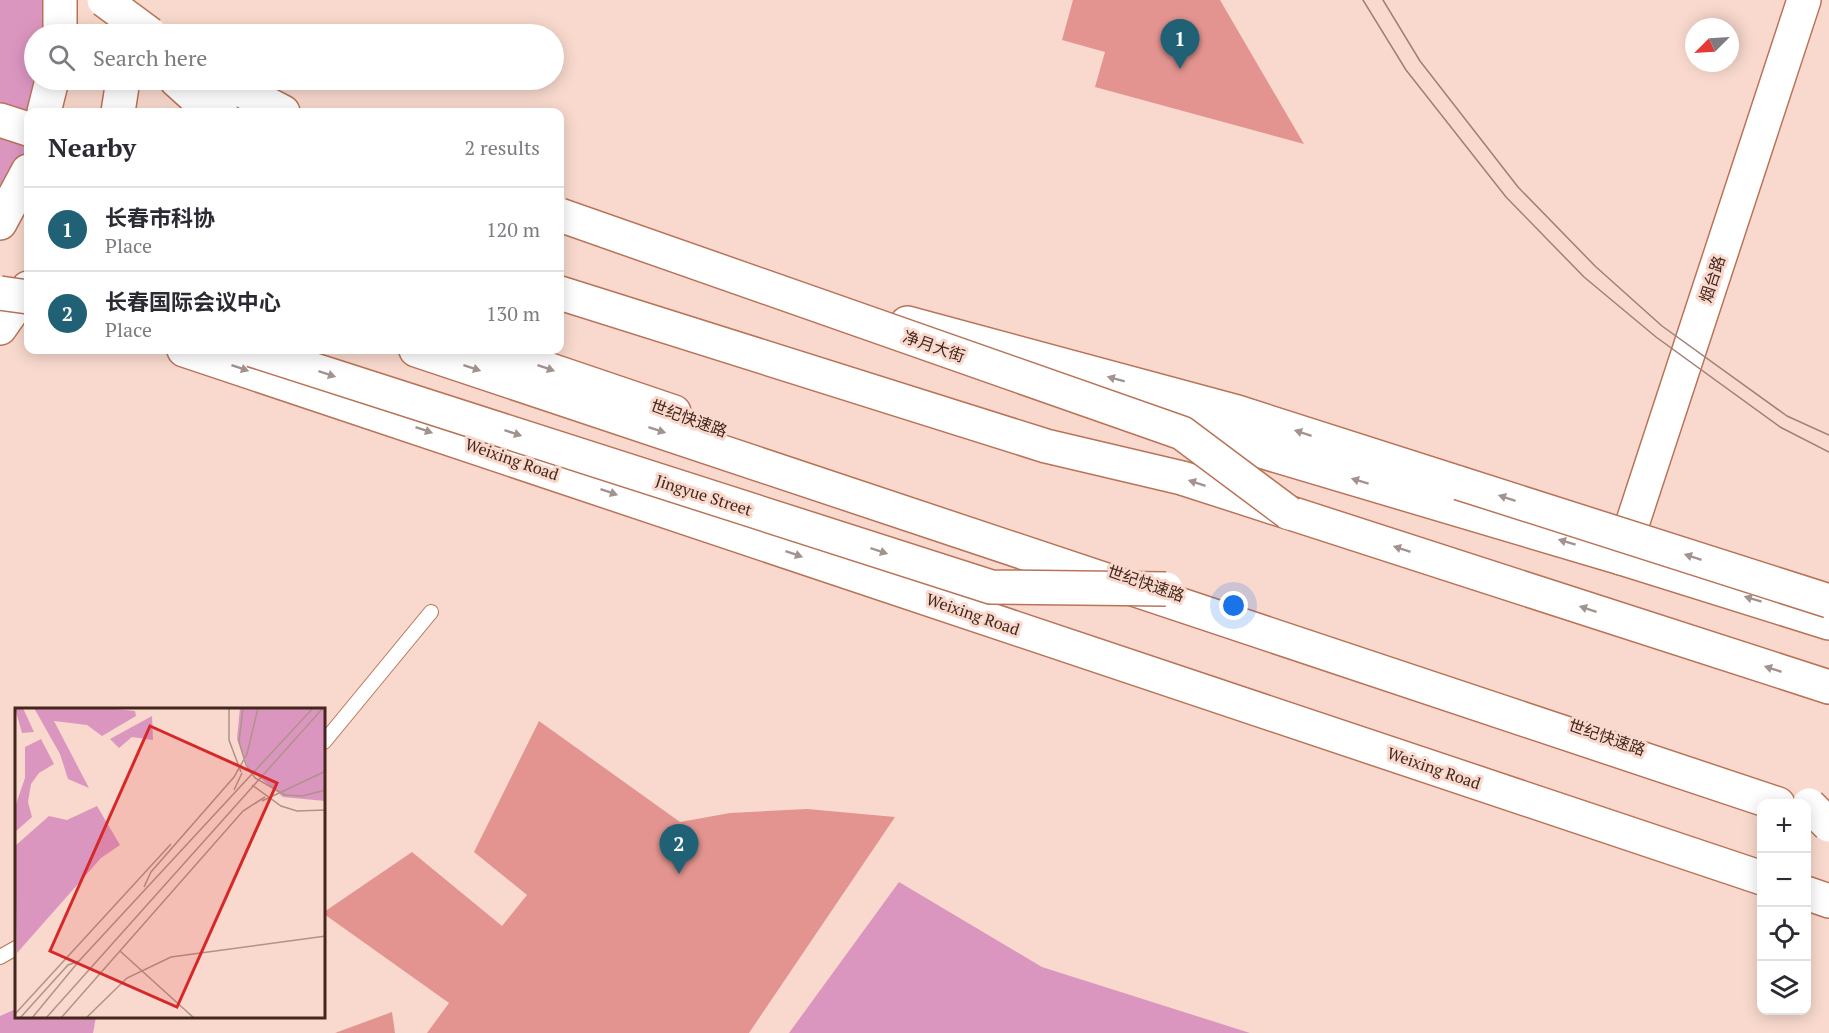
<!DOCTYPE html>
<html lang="en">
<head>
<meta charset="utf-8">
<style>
	:root { --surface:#fff; --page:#f2f2f3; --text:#2b2b33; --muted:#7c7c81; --line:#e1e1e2; --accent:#206176 }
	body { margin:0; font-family:"PT Serif","Noto Sans SC",serif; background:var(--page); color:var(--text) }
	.controls { position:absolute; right:18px; bottom:18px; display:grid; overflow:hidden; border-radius:12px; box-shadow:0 3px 15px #0003 }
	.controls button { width:54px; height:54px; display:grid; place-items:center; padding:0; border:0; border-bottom:2px solid var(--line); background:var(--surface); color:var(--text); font:30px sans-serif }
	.compass { position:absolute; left:1685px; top:18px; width:54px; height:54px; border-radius:50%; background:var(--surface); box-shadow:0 3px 15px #0003; rotate:246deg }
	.you { position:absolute; left:1234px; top:606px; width:21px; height:21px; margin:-15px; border:4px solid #fff; border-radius:50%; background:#1a73e8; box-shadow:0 0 0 9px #1a73e833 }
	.badge { display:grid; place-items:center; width:39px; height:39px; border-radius:50%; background:var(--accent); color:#fff; font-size:20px; font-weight:700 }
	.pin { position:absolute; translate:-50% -50px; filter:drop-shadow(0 2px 3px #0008) }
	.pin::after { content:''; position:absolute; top:32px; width:21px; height:18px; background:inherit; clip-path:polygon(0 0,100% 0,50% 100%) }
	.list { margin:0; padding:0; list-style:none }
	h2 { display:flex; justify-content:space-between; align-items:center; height:78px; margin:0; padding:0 24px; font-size:26px }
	h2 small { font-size:20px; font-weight:400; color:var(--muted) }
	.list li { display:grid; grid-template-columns:39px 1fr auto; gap:18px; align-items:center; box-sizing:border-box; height:84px; padding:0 24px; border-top:2px solid var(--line) }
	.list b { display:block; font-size:22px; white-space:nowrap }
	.list p { margin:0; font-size:20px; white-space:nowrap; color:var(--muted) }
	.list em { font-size:20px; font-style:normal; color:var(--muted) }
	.icon { flex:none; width:33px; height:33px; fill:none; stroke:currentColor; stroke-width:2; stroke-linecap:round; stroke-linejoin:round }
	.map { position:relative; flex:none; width:1829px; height:1033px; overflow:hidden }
	.search { position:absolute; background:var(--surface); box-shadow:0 3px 15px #0003; left:24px; top:24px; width:540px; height:66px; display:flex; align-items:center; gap:15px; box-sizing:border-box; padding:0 21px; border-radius:33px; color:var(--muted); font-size:22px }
	.panel { position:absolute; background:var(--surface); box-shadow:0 3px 15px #0003; left:24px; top:108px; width:540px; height:246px; border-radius:12px }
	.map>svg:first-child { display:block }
	.grass { fill:#db96c0 }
	.building { fill:#e39490 }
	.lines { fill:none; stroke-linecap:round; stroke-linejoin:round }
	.service-casing { stroke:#b97458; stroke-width:16 }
	.tertiary-casing { stroke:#b97458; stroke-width:36 }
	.primary-casing { stroke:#b97458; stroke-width:36 }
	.trunk-casing { stroke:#b97458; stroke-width:36 }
	.service { stroke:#fff; stroke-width:14 }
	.tertiary { stroke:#fff; stroke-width:33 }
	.primary { stroke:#fff; stroke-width:33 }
	.trunk { stroke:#fff; stroke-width:33 }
	.tram { stroke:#9e8074; stroke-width:1.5 }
	.trunk-bridge-casing { stroke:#b97458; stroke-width:36; stroke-linecap:butt }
	.trunk-bridge { stroke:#fff; stroke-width:33 }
	.oneway { fill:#a2938e }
	.labels { text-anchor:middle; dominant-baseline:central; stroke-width:6; stroke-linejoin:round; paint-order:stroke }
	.street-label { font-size:16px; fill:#44271c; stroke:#f9d9cd }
	.inset-road { fill:none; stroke:#b19286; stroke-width:1.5 }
	.view { fill:#d62828; fill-opacity:0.15; stroke:#d62828; stroke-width:3 }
	.inset-edge { fill:none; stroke:#44271c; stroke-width:3 }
</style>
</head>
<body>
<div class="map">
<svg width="1829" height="1033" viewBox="0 0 1829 1033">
	<rect width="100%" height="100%" fill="#f9d9cd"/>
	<path class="grass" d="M0,0h73l-3,34h-36v46h23l-29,32v51l-28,54z
		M899,882l143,85 208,66h-461z
		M16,1009v7l80,1 -3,16h-93v-17z"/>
	<path class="building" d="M1073,0h147l84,144 -209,-57 10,-35 -43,-12z
		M539,721l141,101 50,-9 77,-4 88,8 -146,216h-322l22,-30 -125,-89v-2l88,-60 90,74 25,-31 -53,-43z
		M392,1012l3,21h-60z"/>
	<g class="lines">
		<g class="service-casing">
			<path id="service" d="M324,742l107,-130
				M0,957l16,-9"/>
		</g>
		<g class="tertiary-casing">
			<path id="tertiary" d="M1621,558l183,-558"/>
		</g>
		<g class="primary-casing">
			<path id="primary" d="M184,350l1578,528
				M1806,893l23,8"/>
		</g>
		<g class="trunk-casing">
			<path id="trunk" d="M60,0v34
				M176,80l20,18 25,14
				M222,80l61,32
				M44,112l8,-32
				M118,112l5,-32
				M0,120l28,9
				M0,223l28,-52
				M560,293l486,153 136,32 647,209
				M907,323l330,89 222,71
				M0,328l28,-40
				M416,350l1362,454
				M491,350l183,62
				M1173,425l448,133 208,65"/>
		</g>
		<use href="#service" class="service"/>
		<use href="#tertiary" class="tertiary"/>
		<use href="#primary" class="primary"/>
		<use href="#trunk" class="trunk"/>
		<path class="tram" d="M1363,0l43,70 100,127 78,80 72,60 124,90 49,25
			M1383,0l37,61 98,126 77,79 67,60 125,90 42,19"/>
		<g class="trunk-bridge-casing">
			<path id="trunk-bridge" d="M104,0l46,34
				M560,215l622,218 107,80
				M0,293l28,4
				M252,350l739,237 175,2
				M1459,483l370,118
				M1809,805l20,20"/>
		</g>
		<use href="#trunk-bridge" class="trunk-bridge"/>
	</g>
	<defs><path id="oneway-solid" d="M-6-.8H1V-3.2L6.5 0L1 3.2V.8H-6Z" transform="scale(1.5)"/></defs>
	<g class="oneway">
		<use href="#oneway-solid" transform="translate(240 368) rotate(19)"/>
		<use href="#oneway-solid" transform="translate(472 368) rotate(18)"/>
		<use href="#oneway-solid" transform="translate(546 368) rotate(19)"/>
		<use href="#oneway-solid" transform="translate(327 374) rotate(18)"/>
		<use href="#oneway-solid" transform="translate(1116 379) rotate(-165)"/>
		<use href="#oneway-solid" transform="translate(424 430) rotate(19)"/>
		<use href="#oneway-solid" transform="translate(657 430) rotate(18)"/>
		<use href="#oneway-solid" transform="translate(513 433) rotate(18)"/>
		<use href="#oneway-solid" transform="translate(1303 433) rotate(-162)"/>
		<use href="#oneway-solid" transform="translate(1360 481) rotate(-163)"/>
		<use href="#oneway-solid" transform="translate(1197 483) rotate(-162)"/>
		<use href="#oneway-solid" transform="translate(609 492) rotate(19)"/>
		<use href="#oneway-solid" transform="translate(1507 498) rotate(-162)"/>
		<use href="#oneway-solid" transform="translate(1567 542) rotate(-163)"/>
		<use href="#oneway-solid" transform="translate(1402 549) rotate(-162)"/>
		<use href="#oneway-solid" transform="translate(879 551) rotate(18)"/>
		<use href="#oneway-solid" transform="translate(794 554) rotate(19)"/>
		<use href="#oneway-solid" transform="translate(1693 557) rotate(-162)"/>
		<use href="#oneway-solid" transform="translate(1753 599) rotate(-163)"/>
		<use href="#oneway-solid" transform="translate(1588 609) rotate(-162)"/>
		<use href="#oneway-solid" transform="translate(1773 669) rotate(-162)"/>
	</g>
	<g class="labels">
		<g class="street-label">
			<text transform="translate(1712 279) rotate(-72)">烟台路</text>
			<text transform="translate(934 346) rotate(19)">净月大街</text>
			<text transform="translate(689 418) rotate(20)">世纪快速路</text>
			<text transform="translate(512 459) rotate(19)">Weixing Road</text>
			<text transform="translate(704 495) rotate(18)">Jingyue Street</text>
			<text transform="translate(1146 583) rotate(19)">世纪快速路</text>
			<text transform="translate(973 614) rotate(19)">Weixing Road</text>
			<text transform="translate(1607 737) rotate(19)">世纪快速路</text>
			<text transform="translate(1434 768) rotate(19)">Weixing Road</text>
		</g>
	</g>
	<g transform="translate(15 708)">
		<rect width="310" height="310" fill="#f9d9cd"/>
		<path d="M0,0h8l11,24 -12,1zM19,0h72l29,3 1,5 -34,20 -15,-11 -33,-4 35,67 -21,-9 -8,-25zM225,0h85v93l-42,-4 -35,-29 -11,-29zM137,8l1,24 -21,-3 -13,11 -9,-9zM26,31l13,25 -15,9 -8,11 -3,18 4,15 -17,15v-25l10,-29v-31zM82,98l23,39 -19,13 -84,95 -2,-107 34,-30 18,4z" fill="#db96c0"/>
		<path class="inset-road" d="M214,0v32l12,32M228,0l-4,34 7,23 9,13 30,17 17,1 24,-6M237,77l29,21 16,5 29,-1M219,82l8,-17M247,93l64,-30M129,179l7,-15 83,-95 13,-23 11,-46M105,243l74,67M0,306l156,-170M5,310l48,-53 11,-4M17,310l47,-57 234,-253M31,310l277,-310M46,310l182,-207 22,-14M71,310l41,-40 44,-21 155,-21"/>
		<path class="view" d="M135,18l127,57 -100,224 -127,-56z"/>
		<rect width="310" height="310" class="inset-edge"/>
	</g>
</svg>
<div class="controls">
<button>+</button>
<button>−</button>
<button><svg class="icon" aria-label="locate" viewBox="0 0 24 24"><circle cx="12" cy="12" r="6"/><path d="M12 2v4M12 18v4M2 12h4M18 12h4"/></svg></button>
<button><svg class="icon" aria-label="layers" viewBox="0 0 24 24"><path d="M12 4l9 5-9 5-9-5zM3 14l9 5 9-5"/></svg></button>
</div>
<svg class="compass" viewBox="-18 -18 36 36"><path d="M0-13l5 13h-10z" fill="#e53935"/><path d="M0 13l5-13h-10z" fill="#7c7c81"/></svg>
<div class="you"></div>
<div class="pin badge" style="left:1180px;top:69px">1</div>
<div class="pin badge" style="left:679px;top:874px">2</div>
<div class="search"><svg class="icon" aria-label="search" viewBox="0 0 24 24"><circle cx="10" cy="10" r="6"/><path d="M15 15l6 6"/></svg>Search here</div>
<section class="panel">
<h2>Nearby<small>2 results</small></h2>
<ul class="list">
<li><span class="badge">1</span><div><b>长春市科协</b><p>Place</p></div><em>120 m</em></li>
<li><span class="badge">2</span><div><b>长春国际会议中心</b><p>Place</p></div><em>130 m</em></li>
</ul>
</section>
</div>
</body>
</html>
